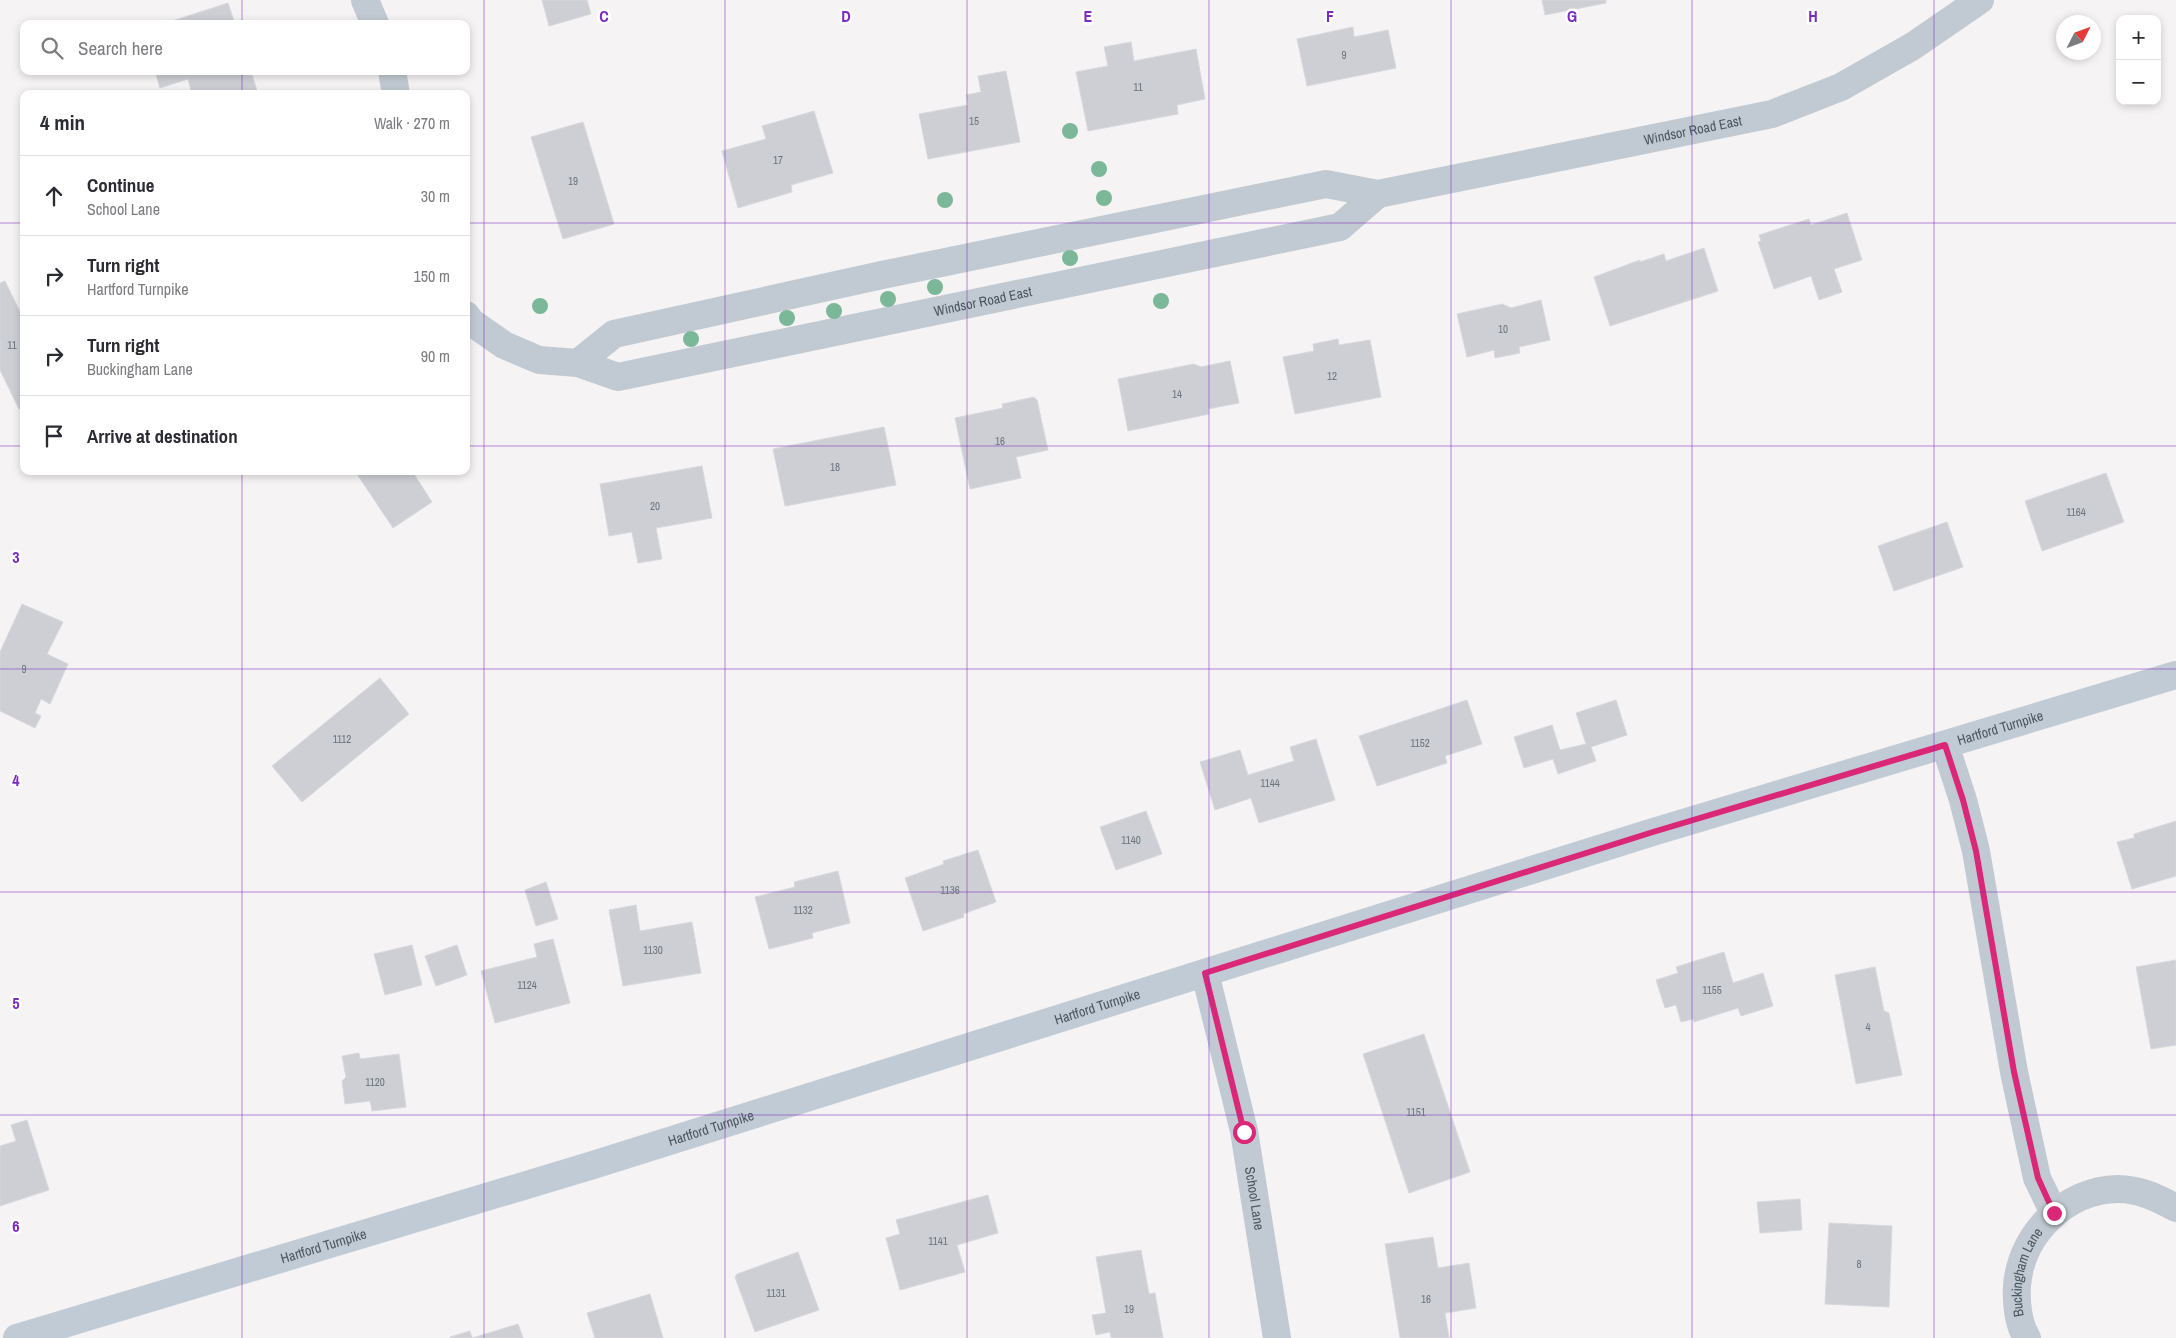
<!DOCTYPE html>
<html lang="en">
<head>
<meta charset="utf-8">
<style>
	:root { --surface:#fff; --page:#f7f7f7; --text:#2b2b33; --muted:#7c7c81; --line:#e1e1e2 }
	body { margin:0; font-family:"Archivo Narrow",sans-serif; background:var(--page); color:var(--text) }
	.controls { position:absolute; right:15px; top:15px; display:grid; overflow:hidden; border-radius:10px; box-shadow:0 2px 8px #0003 }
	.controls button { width:45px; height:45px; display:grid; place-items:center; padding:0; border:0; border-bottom:1px solid var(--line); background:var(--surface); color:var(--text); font:25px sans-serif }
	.compass { position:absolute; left:2056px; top:15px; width:45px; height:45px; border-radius:50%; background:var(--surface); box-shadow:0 2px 8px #0003; rotate:48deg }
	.stop { position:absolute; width:15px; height:15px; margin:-11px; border:4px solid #db2777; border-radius:50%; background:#fff }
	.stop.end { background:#db2777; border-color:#fff; box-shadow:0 1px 5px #0008 }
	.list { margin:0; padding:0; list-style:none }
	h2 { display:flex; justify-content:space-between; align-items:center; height:65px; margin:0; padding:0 20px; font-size:21px }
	h2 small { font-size:16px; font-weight:400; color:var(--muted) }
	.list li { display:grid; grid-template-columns:32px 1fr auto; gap:15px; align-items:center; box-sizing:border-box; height:80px; padding:0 20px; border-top:1px solid var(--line) }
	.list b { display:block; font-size:19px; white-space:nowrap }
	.list p { margin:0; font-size:16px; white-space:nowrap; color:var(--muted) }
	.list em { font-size:16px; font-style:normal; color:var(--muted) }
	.icon { flex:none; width:28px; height:28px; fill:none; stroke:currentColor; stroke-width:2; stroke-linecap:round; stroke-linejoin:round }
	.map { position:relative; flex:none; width:2176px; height:1338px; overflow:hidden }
	.search { position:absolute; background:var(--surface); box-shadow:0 2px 8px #0003; left:20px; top:20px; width:450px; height:55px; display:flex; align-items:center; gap:12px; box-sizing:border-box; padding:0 18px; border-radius:10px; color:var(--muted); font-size:19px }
	.panel { position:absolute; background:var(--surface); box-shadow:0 2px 8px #0003; left:20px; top:90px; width:450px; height:385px; border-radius:10px }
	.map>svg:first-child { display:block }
	.building { fill:#cdcfd5; stroke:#d7d9de }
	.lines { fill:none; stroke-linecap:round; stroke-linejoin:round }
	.minor { stroke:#c1cad2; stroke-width:28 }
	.secondary { stroke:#c1cbd6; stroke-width:28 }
	.tree { fill:#7bb799 }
	.route { stroke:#db2777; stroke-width:6 }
	.grid { fill:none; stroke:#7b2cbf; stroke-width:1; stroke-opacity:0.55 }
	.labels { text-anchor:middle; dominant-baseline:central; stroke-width:5; stroke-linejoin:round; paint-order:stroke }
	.number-label { font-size:11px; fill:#6b747e }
	.street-label { font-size:14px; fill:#4a5661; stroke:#fff }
	.grid-label { font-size:16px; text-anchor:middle; font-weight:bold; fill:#7b2cbf; stroke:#fff; stroke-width:5; stroke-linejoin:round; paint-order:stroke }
</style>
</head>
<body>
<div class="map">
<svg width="2176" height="1338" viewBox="0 0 2176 1338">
	<rect width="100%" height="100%" fill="#f5f3f3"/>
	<path class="building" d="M542,0h45l4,14 -42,12z
		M1542,0h64v3l-61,12z
		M228,3l7,21h-72z
		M1353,27l1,10 34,-7 8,38 -89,18 -10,-47z
		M1131,42l3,19 62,-12 9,50 -28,6 1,9 -90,17 -12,-59 32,-6 -4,-19z
		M155,71h96l7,23h-66l-4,-15 -28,9z
		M1006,71l14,71 -92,17 -9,-45 49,-9 -2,-10 15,-3 -3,-16z
		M814,111l19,62 -42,12 1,7 -54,16 -16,-57 44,-12 -4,-13z
		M583,122l31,102 -51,15 -32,-102z
		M1847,213l15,47 -28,9 8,23 -23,8 -8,-24 -37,13 -16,-47 3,-1 -2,-6 50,-16 2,6z
		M1704,248l14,43 -108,35 -16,-49 46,-17v2l24,-8 2,7z
		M5,281l19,39v87l-5,2 -19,-39v-87z
		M1541,300l9,40 -31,7 1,6 -25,5 -1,-8 -27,7 -10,-43 45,-10 9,4z
		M1338,339l1,6 31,-5 11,57 -86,17 -12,-57 31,-6 -1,-7z
		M1230,361l9,42 -31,6 1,5 -81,17 -10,-52 76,-15 7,3z
		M1034,397l3,3 11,50 -32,7 5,21 -51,11 -15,-71 48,-10 -1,-4z
		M884,427l12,58 -111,21 -12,-57z
		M702,466l10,52 -56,10 6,31 -24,4 -6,-31 -23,4 -9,-52z
		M355,471h57l20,31 -39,26z
		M2106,473l18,49 -82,29 -17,-50z
		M1947,522l16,45 -69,24 -16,-45z
		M22,604l41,18 -16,32 21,10 -18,40 -9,-5 -6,14 6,3 -6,12 -35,-17v-59z
		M380,678l29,36 -107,88 -30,-36z
		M1467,700l15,44 -37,12 2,7 -70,23 -18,-50z
		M1616,700l11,35 -36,12 5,14 -38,13 -5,-15 -29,9 -10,-31 38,-12 8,25 26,-6 -10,-31z
		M1316,739l19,61 -76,23 -8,-25 -36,12 -15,-48 40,-12 8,25 46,-14 -4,-14z
		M1146,811l16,43 -46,16 -16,-43z
		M2176,821v55l-44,13 -15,-47 17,-4v-4z
		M978,850l18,52 -33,12 1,3 -41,14 -18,-53 39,-14 -1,-3z
		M838,871l12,52 -38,10 1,5 -44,11 -14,-52 40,-10 -1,-5z
		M546,882l12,37 -22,7 -11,-36z
		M636,905l4,26 52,-9 9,51 -78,13 -14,-76z
		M553,939l17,64 -75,20 -14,-52 56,-14 -3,-13z
		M412,945l10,40 -37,10 -11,-41z
		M457,945l10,30 -31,11 -11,-30z
		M1724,952l9,31 30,-10 10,33 -32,10 -3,-8 -44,14 -1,-3 -12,3 -5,-17 -11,3 -9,-28 22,-7 -2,-6z
		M2176,960v85l-25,4 -15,-82z
		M1875,967l9,44 5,2 13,62 -46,9 -21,-109z
		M1424,1034l46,138 -61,21 -46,-139z
		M359,1053l1,6 39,-5 7,53 -34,4 -2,-10 -25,3 -3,-23 4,-4 -4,-21z
		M27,1120l22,70 -49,16v-60l16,-5 -5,-16z
		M988,1195l10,38 -41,12 8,27 -65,18 -14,-52 14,-4 -4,-14z
		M1800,1199l2,31 -42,3 -3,-31z
		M1829,1223l63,3 -3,81 -64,-3z
		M1433,1237l5,31 31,-5 7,45 -31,5 4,25h-49l-15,-94z
		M1141,1250l8,44 6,-1 8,45h-52l-1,-6 -14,3 -4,-20 14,-2 -10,-56z
		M798,1252l21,58 -64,22 -20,-55 2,-3z
		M650,1294l13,44h-68l-8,-25z
		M518,1324l5,14h-73v-1l20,-6 2,7z"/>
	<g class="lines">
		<g class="minor">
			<path d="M365,0l10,24"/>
			<path d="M392,71l4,23"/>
			<path id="s1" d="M466,315l5,7 33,23 35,15 39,3 40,14 722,-150 38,-33"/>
			<path id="s2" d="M578,363l36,-29 268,-59 444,-91 52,10 394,-80 69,-27 72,-41 67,-46"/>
			<path d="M1945,745l18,55 13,51 38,221 23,106 17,35"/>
			<path id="s3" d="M1205,973l39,158 33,207"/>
			<path id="s4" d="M2027,1338c-9,-14 -11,-36 -10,-52 4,-52 48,-96 101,-97 21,0 40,9 58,19"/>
		</g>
		<path class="secondary" id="s5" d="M17,1338l576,-173 1060,-333 523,-157"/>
	</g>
	<g class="tree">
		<circle cx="1070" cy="131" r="8"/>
		<circle cx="1099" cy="169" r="8"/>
		<circle cx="1104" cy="198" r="8"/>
		<circle cx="945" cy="200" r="8"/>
		<circle cx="1070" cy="258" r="8"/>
		<circle cx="935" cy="287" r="8"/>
		<circle cx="888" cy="299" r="8"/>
		<circle cx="1161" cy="301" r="8"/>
		<circle cx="540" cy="306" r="8"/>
		<circle cx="834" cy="311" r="8"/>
		<circle cx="787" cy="318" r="8"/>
		<circle cx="691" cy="339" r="8"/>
	</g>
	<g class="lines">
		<path class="route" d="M1244,1132l-39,-159 448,-141 292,-87 18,55 13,51 38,221 24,106 16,35"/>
	</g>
	<path class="grid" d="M242,0v24M484,0v1338M725,0v1338M967,0v1338M1209,0v1338M1451,0v1338M1692,0v1338M1934,0v1338M242,71v23M0,223h24M466,223h1710M0,446h24M466,446h1710M242,471v867M0,669h2176M0,892h2176M0,1115h2176"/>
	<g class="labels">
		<g class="number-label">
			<text x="1344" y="55">9</text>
			<text x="1138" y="87">11</text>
			<text x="974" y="121">15</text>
			<text x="778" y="160">17</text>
			<text x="573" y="181">19</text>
			<text x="1503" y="329">10</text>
			<text x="12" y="345">11</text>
			<text x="1332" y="376">12</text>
			<text x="1177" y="394">14</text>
			<text x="1000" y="441">16</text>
			<text x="835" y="467">18</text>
			<text x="655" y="506">20</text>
			<text x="2076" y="512">1164</text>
			<text x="24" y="669">9</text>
			<text x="342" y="739">1112</text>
			<text x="1420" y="743">1152</text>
			<text x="1270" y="783">1144</text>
			<text x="1131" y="840">1140</text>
			<text x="950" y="890">1136</text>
			<text x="803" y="910">1132</text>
			<text x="653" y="950">1130</text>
			<text x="527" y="985">1124</text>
			<text x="1712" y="990">1155</text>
			<text x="1868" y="1027">4</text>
			<text x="375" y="1082">1120</text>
			<text x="1416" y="1112">1151</text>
			<text x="938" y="1241">1141</text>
			<text x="1859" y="1264">8</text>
			<text x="776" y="1293">1131</text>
			<text x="1426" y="1299">16</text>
			<text x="1129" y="1309">19</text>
		</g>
		<g class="street-label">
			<text stroke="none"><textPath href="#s2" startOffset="1148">Windsor Road East</textPath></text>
			<text stroke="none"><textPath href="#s1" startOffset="541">Windsor Road East</textPath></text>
			<text stroke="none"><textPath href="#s5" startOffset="2075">Hartford Turnpike</textPath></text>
			<text stroke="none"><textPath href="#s5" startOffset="1130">Hartford Turnpike</textPath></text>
			<text stroke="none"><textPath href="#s5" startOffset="725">Hartford Turnpike</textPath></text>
			<text stroke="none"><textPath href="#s3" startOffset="231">School Lane</textPath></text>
			<text stroke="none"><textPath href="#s5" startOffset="320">Hartford Turnpike</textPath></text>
			<text stroke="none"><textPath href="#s4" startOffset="69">Buckingham Lane</textPath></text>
		</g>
	</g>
	<g class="grid-label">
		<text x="604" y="22">C</text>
		<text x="846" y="22">D</text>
		<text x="1088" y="22">E</text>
		<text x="1330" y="22">F</text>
		<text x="1572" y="22">G</text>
		<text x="1813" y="22">H</text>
		<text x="16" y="563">3</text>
		<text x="16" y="786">4</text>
		<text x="16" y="1009">5</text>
		<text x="16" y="1232">6</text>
	</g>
</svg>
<div class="controls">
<button>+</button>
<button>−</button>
</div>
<svg class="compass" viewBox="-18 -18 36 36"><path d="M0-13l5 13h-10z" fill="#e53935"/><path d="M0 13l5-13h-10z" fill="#7c7c81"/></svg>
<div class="stop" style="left:1244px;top:1132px"></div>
<div class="stop end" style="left:2054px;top:1213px"></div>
<div class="search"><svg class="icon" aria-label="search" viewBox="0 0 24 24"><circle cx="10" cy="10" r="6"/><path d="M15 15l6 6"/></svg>Search here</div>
<section class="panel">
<h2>4 min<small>Walk · 270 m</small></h2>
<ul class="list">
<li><svg class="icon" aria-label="ahead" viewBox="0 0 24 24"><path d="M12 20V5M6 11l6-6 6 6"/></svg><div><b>Continue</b><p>School Lane</p></div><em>30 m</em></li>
<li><svg class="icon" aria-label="right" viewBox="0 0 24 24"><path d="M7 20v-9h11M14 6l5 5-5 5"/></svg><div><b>Turn right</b><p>Hartford Turnpike</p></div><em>150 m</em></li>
<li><svg class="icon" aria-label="right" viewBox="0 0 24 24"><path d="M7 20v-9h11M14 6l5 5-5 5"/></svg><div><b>Turn right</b><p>Buckingham Lane</p></div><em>90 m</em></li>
<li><svg class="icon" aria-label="arrive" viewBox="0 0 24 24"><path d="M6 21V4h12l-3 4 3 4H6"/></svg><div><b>Arrive at destination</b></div></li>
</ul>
</section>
</div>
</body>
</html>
